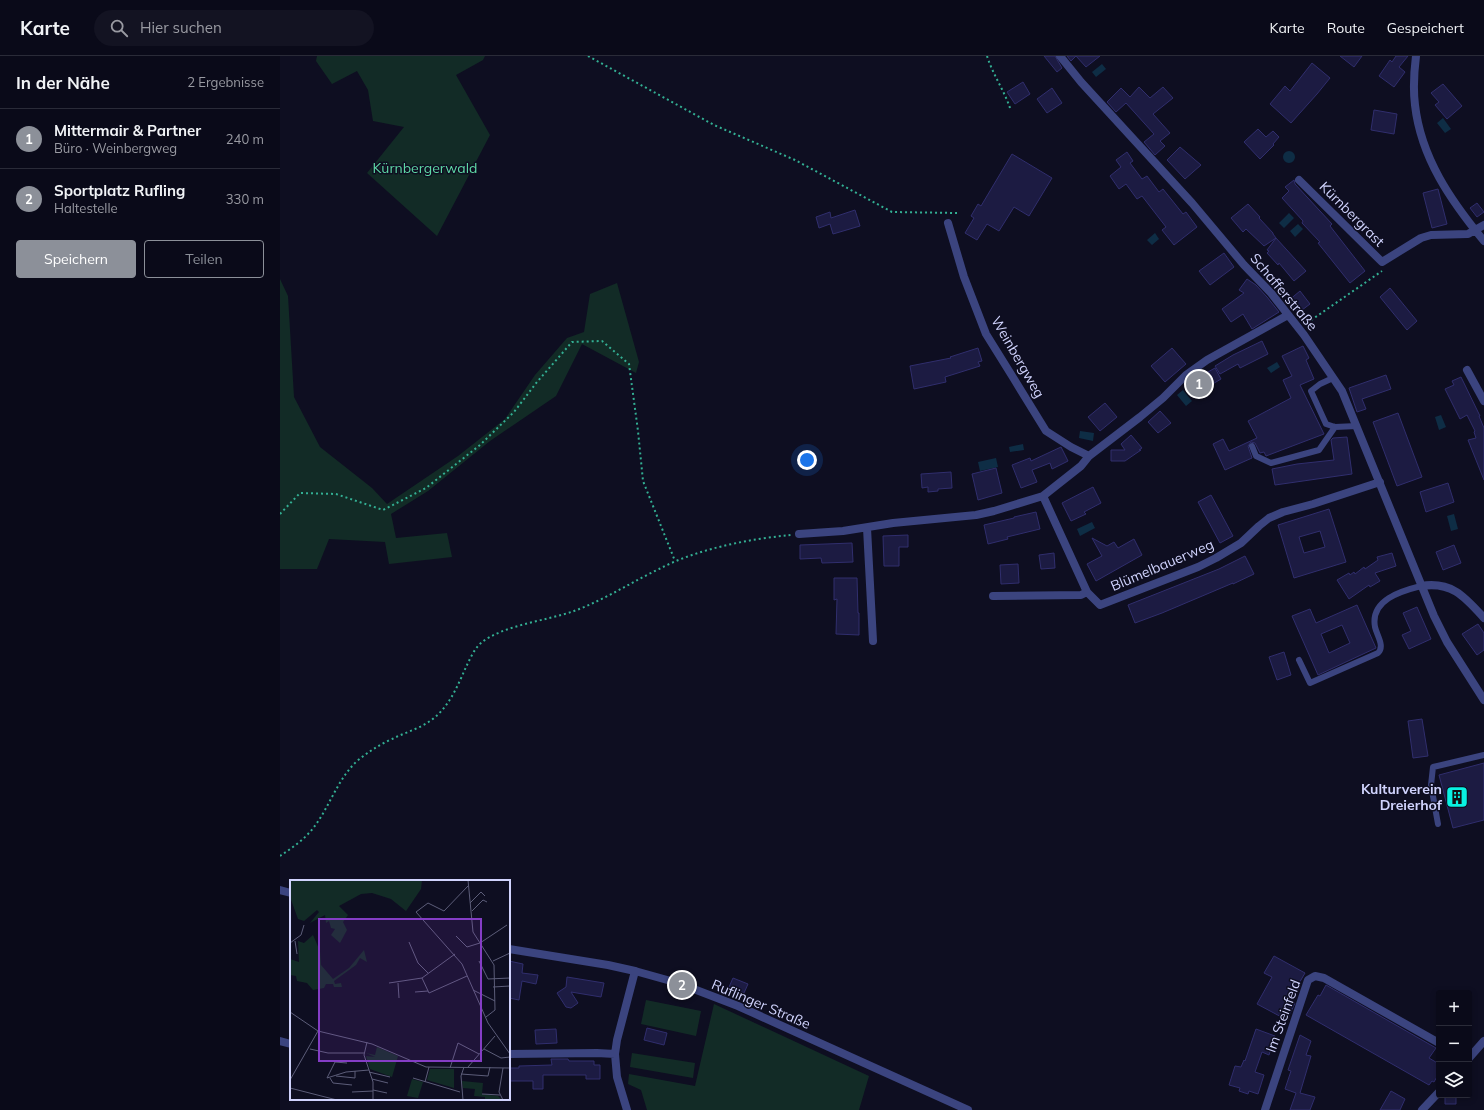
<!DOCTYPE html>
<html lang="de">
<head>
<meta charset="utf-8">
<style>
	:root { --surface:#0a0a19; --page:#131322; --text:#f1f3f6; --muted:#999aa2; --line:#2a2b38; --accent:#8c9099 }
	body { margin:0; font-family:Mulish,sans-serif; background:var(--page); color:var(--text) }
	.controls { position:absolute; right:12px; bottom:12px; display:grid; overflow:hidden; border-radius:4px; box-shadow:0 2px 6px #0003 }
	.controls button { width:36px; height:36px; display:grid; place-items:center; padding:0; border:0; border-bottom:1px solid var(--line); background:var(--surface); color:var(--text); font:20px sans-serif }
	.you { position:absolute; left:527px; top:404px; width:14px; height:14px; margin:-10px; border:3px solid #fff; border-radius:50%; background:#1a73e8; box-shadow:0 0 0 6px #1a73e833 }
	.badge { display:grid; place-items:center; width:26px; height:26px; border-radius:50%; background:var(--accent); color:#fff; font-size:13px; font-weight:700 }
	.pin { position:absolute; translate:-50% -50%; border:2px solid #fff; box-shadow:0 1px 4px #0006 }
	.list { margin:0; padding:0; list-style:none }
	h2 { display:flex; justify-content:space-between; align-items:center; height:52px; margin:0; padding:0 16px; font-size:17px }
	h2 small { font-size:13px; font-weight:400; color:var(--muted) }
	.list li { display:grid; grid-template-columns:26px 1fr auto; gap:12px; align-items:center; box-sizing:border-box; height:60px; padding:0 16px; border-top:1px solid var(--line) }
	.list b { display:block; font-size:15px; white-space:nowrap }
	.list p { margin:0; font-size:13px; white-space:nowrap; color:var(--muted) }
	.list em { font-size:13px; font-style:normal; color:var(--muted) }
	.actions { display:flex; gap:8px; padding:12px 16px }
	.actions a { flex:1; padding:9px 0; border:1px solid var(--accent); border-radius:4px; text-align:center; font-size:14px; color:var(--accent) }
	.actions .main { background:var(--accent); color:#fff }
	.icon { flex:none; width:22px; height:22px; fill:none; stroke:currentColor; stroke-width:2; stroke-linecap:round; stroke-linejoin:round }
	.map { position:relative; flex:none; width:1204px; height:1054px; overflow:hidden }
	header { display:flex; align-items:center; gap:24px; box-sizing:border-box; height:56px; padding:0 20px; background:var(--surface); border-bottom:1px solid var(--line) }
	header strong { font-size:19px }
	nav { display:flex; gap:22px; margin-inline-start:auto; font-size:14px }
	.search { width:280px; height:36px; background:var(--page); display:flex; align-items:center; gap:10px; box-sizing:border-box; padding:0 14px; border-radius:22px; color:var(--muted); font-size:15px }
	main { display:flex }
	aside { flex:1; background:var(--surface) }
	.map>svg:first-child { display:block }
	.green { fill:#122b26 }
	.water { fill:#0e2d45 }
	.building { fill:#1c1b42; stroke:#302e6d; fill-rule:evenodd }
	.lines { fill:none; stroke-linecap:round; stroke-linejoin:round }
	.path { stroke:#33af93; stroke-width:2; stroke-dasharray:2 3; stroke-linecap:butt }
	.service { stroke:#3b447f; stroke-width:6 }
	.minor { stroke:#3b447f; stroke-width:8 }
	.tertiary { stroke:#3b447f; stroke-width:8 }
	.labels { text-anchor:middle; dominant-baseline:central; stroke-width:3; stroke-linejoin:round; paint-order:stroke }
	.park-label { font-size:14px; fill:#5fdaa7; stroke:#0e0e21 }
	.street-label { font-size:14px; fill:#d0d3fd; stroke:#0e0e21 }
	.poi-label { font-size:14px; font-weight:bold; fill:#d0d3fd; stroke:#0e0e21; text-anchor:end }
	.inset-road { fill:none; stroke:#5c5d79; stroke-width:1 }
	.view { fill:#843dc5; fill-opacity:0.15; stroke:#843dc5; stroke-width:2 }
	.inset-edge { fill:none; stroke:#d0d3fd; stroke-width:2 }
</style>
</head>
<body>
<header>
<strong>Karte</strong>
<div class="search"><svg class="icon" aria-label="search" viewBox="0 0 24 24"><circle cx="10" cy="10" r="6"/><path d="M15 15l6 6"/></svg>Hier suchen</div>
<nav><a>Karte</a><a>Route</a><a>Gespeichert</a></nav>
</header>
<main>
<aside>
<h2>In der Nähe<small>2 Ergebnisse</small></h2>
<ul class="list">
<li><span class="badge">1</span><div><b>Mittermair &amp; Partner</b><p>Büro · Weinbergweg</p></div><em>240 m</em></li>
<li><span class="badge">2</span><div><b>Sportplatz Rufling</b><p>Haltestelle</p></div><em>330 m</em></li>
</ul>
<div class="actions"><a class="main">Speichern</a><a>Teilen</a></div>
</aside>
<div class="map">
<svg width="1204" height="1054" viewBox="0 0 1204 1054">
	<rect width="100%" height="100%" fill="#0e0e21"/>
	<path class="green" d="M37,0h168l-2,4 -27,15 34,60 -53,101 -70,-63 37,-46 -31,-6 -5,-31 -11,-19 -25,13 -16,-23z
		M0,223l8,17 6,101 26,50 52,41 15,16 71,-48 47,-37 30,-44 32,-37 17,-6 6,-38 27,-11 22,79 -3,11 -54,-29 -26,52 -66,45 -62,50 -37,23 5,24 51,-5 5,24 -63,7 -4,-22 -56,-3 -12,30h-37z
		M366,944l55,11 -5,25 -55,-12z
		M434,948l155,72 -10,34h-212l-6,-20 -13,-6 1,-10 66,12z
		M352,997l63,10 -2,15 -63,-11z"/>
	<path class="water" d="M822,8l4,5 -10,8 -4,-5z
		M1163,62l8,11 -6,4 -8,-10z
		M1003 101a6 6 0 1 1 12 0a6 6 0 1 1-12 0Z
		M1009,157l5,5 -10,10 -5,-5z
		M1018,168l5,5 -8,8 -5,-6z
		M875,177l4,6 -7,6 -5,-5z
		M997,306l3,5 -9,6 -4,-5z
		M903,334l9,11 -6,5 -9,-11z
		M1161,359l5,12 -7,3 -4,-13z
		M800,375l14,2 -1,8 -14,-3z
		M743,388l1,6 -14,2 -1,-5z
		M716,402l2,9 -18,4 -2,-9z
		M1174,458l4,15 -7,2 -4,-15z
		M812,466l3,6 -15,8 -3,-7z"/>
	<path class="building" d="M764,0h11l7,12 -5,4z
		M787,0h33l-14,11 -10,-11 -5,5z
		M1060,0h22l-8,11z
		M1116,0h12l-9,11 6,5 -11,15 -15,-11 11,-16 2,2z
		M1032,7l18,15 -13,16 -26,29 -21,-19 15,-18 5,5z
		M743,26l7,12 -15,10 -8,-12z
		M1163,28l19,22 -15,13 -12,-14 4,-3 -8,-9z
		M859,31l11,11 13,-11 10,11 -20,16 17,19 -10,8 5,5 -10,9 -11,-13 10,-8 -28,-31 -10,9 -9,-10 14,-14 9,9z
		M772,32l10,15 -15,10 -10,-14z
		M1094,54l23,4 -3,20 -23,-4z
		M978,73l8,8 7,-6 6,6 -6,7 1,1 -14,14 -16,-17z
		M900,91l21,18 -16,14 -18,-19z
		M847,96l6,9 -3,2 12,16 5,-3 12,16 4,-3 20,25 3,-2 11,15 -23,18 -12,-15 4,-3 -24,-31 -5,3 -11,-15 -7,5 -9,-13 11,-9 -5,-7z
		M732,98l40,24 -23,38 -15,-9 -15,24 -12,-7 -10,16 -12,-7 9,-15 -3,-2 7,-12 3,2z
		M1014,124l1,4 37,40 -2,2 35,45 -15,12 -32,-40 2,-1 -18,-19 1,-2 -21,-23 7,-7 -4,-4z
		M1158,133l9,35 -15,4 -9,-35z
		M1197,147l7,9 -7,5 -7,-9z
		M968,148l12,13 -1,1 14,15v1l3,4 -12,8 -18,-17 -3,3 -12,-14z
		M575,154l5,16 -27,8 -3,-10 -11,4 -3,-11 14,-5 1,6z
		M996,182l30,33 -12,10 -15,-18 -1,2 -11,-12 2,-2 -2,-1z
		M944,197l10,14 -24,18 -11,-14z
		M967,223l9,6 11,12 12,15 -27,17 -9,-15 -12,8 -9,-13 22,-16 -5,-3z
		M1110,232l27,33 -10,9 -27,-33z
		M1020,235l10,13 -12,9 -10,-12z
		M982,285l6,13 -28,14 -2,-4 -18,10 -5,-8 18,-11z
		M1023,290l6,12 -3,2 8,19 -14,6 24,49 -58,22 -2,-4 -4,1 -5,-10 -4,-1 -3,4 4,12 -27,12 -12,-26 10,-5 6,12 28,-13 -9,-17 43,-23 -8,-18 9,-4 -10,-20z
		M698,292l4,13 -4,1 2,4 -35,11 1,5 -32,7 -4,-23 41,-8 -1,-1z
		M892,292l14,16 -21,18 -14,-16z
		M935,312l6,11 -25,15 -6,-12z
		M1106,319l5,14 -29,10 4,10 -9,3 -8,-24z
		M1181,321l19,39h-1l5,12v52l-16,-40 8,-2 -2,-6 1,-1 -8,-16 -7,4 -15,-30 9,-4 -2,-4z
		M825,347l12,14 -17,14 -12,-14z
		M880,355l11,12 -13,10 -10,-11z
		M1118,357l24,64 -25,9 -24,-64z
		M851,379l11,13 -3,2h2l-16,11h-14v-11h14l-4,-6z
		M1067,381l5,37 -77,11 -3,-16 25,-5 37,-4 -3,-20 2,-2z
		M781,391l7,14 -16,8 -2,-6 -18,7 5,12 -16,6 -9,-23 18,-7 1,3z
		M716,412l6,25 -24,7 -6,-26z
		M671,416l1,16 -14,1v2l-10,1v-5l-6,1 -1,-14z
		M1168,427l6,19 -28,10 -6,-20z
		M813,431l8,16 -17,9 2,2 -15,7 -9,-18z
		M931,439l22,41 -13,7 -22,-41z
		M1049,453l17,53 -52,16 -16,-53zM1040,475l5,16 -21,6 -5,-16z
		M756,456l4,17 -33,8 1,2 -20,5 -4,-19 30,-7v-1z
		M628,479v12h-9v19h-15l-1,-30z
		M812,482l15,8 7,-4 4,6 16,-9 8,16 -46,26 -9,-17 15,-8z
		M572,487l1,19 -31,1 -1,-5 -21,1v-14z
		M1174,489l7,18 -18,7 -7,-18z
		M774,497l1,15 -14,1 -2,-14z
		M1112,497l4,13 -21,7 5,8 -10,6 -1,-2 -20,14 -12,-19 12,-7 1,2 4,-3 1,2 9,-7 1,2 13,-9 -1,-3z
		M965,500l9,18 -21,10v-1l-71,30 -27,10 -7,-18 91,-36z
		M738,508l1,19 -18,1 -1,-19z
		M554,522h23l1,35h1v22l-23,-1 1,-35 -3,1z
		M1077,549l19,43 -58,27 -26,-59 18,-7 6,14zM1062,569l8,18 -21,10 -8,-19z
		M1137,551l14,32 -22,10 -7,-14 9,-4 -8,-18z
		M1198,568l6,9v17l-7,5 -15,-21z
		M1004,596l7,23 -14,5 -8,-23z
		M1142,663l6,37 -15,2 -5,-37z
		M1204,707v57l-31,8 -14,-53z
		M994,900l31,17 -7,12 2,1 -9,15 4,2 -8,17 -30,-16 15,-27 -8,-4z
		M229,905l14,3 -1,9 16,2 -2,9 -14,-3 -3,19 -10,-2z
		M287,921l37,6 -3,14 -30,-5 7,11 -7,5 -5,-1 -9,-14 9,-6z
		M453,922l15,6 -4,9 -15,-6z
		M1046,929l110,63 -7,10 10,6v9l-5,9 -2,-1 -3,4 -123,-70 12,-20 2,1z
		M367,972l20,5 -3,12 -20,-5z
		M276,973l1,14 -21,1 -1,-14z
		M976,973l19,7 -6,19 -7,-3 -7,20 9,3 -6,19 -9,-3 -1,3 -9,-3 1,-3 -11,-3 6,-19 6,1 3,-7 1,1z
		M1020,979l11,6 -5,14 5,1 -11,37 15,4 -5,13h-20l6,-17 -11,-4 6,-18 -3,-1z
		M271,1003h17l1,2h25v4h6v14h-14v-4h-43v14h-10v-8h-24v-13h10v-2l33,-1z
		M1111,1035l14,8 -5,11h-20z
		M1165,1039h11v9h-11z"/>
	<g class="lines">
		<path class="path" d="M308,0l126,69 81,35 97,52 65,1
			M707,0c6,19 17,34 23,52
			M1027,267l75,-52
			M0,458l20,-21 36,1 47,16 43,-22 54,-43 34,-33 23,-30 35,-40 30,-1 27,23 9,67 5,50 32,80
			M0,800c12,-8 25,-17 34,-29 16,-21 23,-47 43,-66 11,-9 22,-16 35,-22 14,-7 30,-11 42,-21 16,-13 24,-33 32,-51 4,-8 8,-18 15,-24 22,-18 65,-22 93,-32 30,-11 56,-28 85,-42 38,-20 89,-30 132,-34"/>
		<path class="service" d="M1053,322l-13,6 -9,7 15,33 9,3 22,-1
			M972,390l4,10 15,7 48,-13 16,-23
			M1019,604l11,23 68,-30c7,-7 -1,-17 -3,-26 -5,-27 26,-36 46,-41
			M1158,768l-7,-39 2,-18 51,-12"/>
		<path class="minor" d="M780,0l21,26 111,121 52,62 27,28 33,42 38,56 92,225 13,26 37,58
			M1136,0c-2,16 -3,33 -1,49 6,53 36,96 69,136
			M1019,124l83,82 39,-24 10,-3 37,-1 16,-9
			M668,167l16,54 22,57 28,45 32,52 25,16 18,9
			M1187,314l17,31
			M763,440l44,96 13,13 98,-38 18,-9 25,-15 18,-17 10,-8 14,-6 30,-8 67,-22
			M587,472l6,113
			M519,478l44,-3 50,-8 83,-8 18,-4 49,-15 38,-30 8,-10 51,-39 23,-19 23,-23 21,-15 81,-45
			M1141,530c31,-5 44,11 63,32
			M713,540l88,-1 6,-3
			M0,985l11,3
			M229,998l88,-1 18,1
			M1189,1002l15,-17
			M347,1054l-10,-33 -2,-23 2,-14 18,-69
			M985,1054l43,-130 7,-4 9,2 115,65
			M1142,1054l17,-18"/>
		<path class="tertiary" d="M0,834l11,3
			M229,893l99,16 27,6 43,12 60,23 230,104"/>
	</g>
	<defs>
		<g id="building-square" transform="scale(1.15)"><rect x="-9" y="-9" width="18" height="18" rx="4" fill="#09f1e1" stroke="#0e0e21"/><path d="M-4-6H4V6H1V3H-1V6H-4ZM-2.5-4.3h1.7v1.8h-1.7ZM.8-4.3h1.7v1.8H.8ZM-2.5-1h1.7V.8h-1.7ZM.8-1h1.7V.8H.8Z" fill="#111"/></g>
	</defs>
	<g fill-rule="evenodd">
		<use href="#building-square" x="1177" y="741"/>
	</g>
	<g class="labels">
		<g class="park-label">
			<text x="145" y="112">Kürnbergerwald</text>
		</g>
		<g class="street-label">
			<text transform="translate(1072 158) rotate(45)">Kürnbergrast</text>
			<text transform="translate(1004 236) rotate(50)">Schafferstraße</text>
			<text transform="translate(738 301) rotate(60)">Weinbergweg</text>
			<text transform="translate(882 509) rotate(-23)">Blümelbauerweg</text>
			<text transform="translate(481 948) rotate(23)">Ruflinger Straße</text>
			<text transform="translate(1003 960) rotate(-70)">Im Steinfeld</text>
		</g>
		<g class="poi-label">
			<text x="1162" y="733">Kulturverein<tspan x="1162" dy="16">Dreierhof</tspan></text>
		</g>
	</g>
	<g transform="translate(10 824)">
		<rect width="220" height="220" fill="#0e0e21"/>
		<path d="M0,0h132l-1,9 -15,22 -15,-12 -19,-6 -11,1 -22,12 9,9 -5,7 4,8 -7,13 -9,-8 4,-6 -4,-1 -2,-7 -3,2 -1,-8 -15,8 9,-11 -2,-2 -13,11 -6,-2 -8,-22zM23,55l7,16 1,14 12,14 16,-11 15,-18 3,12 -7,-4 -4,7 -22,16 1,3 6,-1 1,4h-8l-1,-3h-7l-2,4 -11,2 -6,-7 -10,-2 -1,-5 -6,-1v-16l9,3 -1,-21 6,2zM87,167l21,9 -6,21 -22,-8 -4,-13 9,1 -9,-4 9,2zM140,189h24v19l-27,-8zM122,199l11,3 -5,16 -11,-2zM172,201l21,2 -1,11 16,2 4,4h-17v-3l-11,-1 1,-7 -12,-1z" fill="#122b26"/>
		<path class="inset-road" d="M178,0l5,52 21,33 1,45 -9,7M178,6l-24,25 -16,-8 -12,9 46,52 26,59 22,31M180,23l11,-11 4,4M182,31l11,-11 4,2M166,56l11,11 13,-4 27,-18M5,61l2,13M119,62l9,21 10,10M0,63l11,-8 3,-10M189,81l9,18 22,-1M203,81l17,-8M132,98l7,15 38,-17M99,103l33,-5 33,-24M108,103l1,15M203,107l17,-1M183,110l22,11M125,112l13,-1M0,132l28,19 54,13 54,23 84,1M77,162l-3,13 9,27v18M20,169l18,4h36M194,169l17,9 9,-1M57,183l-12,-1 -8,16 19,-6 23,-2M178,187l27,-31M160,188l8,-25 21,11M79,192l21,5M171,194l27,2 2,-9M46,196l19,2v-7M40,198l3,5 19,2M123,198l47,14M82,199l16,4M0,200l28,-49M135,202l4,-15M0,208l47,12M83,210l14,3M62,212l21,-1M192,214l18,1M173,220l-2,-24 3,-9M213,220l-4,-8 4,-24"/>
		<path class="view" d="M29,39h162v142h-162z"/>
		<rect width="220" height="220" class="inset-edge"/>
	</g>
</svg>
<div class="controls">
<button>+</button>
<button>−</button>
<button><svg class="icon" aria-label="layers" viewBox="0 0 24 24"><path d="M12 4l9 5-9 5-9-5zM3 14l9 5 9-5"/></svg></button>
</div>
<div class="you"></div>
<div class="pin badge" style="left:919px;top:328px">1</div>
<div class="pin badge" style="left:402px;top:929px">2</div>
</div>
</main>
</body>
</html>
